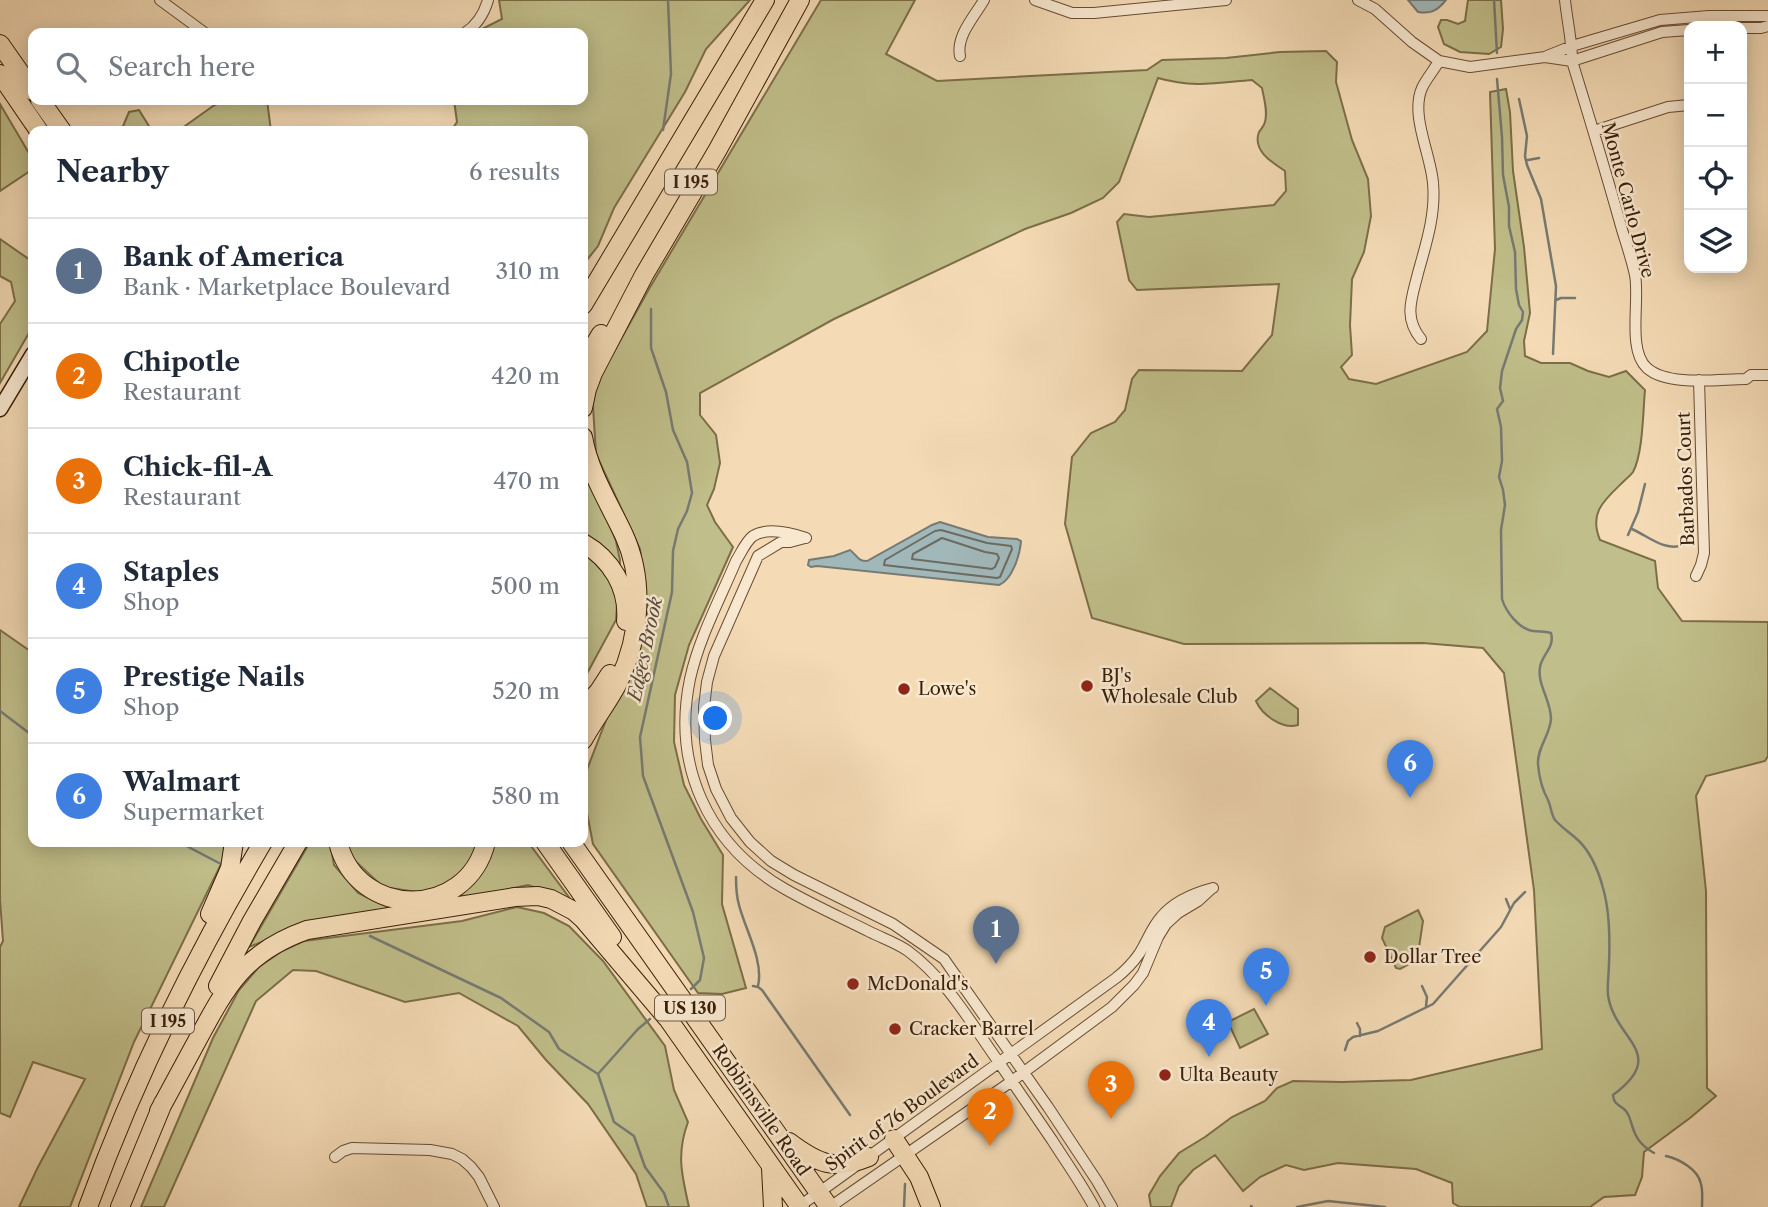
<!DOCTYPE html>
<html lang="en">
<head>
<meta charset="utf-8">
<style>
	:root { --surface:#fff; --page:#f2f2f3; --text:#1f2937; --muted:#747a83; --line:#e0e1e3; --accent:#8f2418 }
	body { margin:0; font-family:"Libre Caslon Text",serif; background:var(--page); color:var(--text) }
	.controls { position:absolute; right:21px; top:21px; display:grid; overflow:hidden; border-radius:14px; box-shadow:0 4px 18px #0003 }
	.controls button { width:63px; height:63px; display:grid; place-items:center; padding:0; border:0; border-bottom:2px solid var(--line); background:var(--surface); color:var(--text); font:35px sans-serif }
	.you { position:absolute; left:716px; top:719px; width:24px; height:24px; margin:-18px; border:5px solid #fff; border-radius:50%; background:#1a73e8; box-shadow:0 0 0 10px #1a73e833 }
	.badge { display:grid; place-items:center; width:46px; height:46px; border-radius:50%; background:var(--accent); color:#fff; font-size:23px; font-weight:700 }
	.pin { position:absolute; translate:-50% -58px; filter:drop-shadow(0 2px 4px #0008) }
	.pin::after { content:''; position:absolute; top:37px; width:24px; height:21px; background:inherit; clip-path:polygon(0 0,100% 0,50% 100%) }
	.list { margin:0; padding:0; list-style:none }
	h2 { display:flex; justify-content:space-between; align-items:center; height:91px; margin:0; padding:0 28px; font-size:30px }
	h2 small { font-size:23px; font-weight:400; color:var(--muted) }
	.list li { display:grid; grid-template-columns:46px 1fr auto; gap:21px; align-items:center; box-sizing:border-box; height:105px; padding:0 28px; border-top:2px solid var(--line) }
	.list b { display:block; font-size:26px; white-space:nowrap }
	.list p { margin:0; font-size:23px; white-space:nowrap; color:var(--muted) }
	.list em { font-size:23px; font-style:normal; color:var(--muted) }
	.icon { flex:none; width:38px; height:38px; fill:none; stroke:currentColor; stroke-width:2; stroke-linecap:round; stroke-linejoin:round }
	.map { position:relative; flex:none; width:1768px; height:1207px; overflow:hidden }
	.search { position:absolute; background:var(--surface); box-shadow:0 4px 18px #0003; left:28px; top:28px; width:560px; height:77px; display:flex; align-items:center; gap:18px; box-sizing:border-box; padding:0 24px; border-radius:14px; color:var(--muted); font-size:26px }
	.panel { position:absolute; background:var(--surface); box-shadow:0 4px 18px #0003; left:28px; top:126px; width:560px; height:721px; border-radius:14px }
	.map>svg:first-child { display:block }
	.green { fill:#c0be8a; stroke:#7c6e48; stroke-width:2 }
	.water { fill:#a1b8ba; stroke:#777a72; stroke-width:2 }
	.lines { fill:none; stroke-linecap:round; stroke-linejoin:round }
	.shore { stroke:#6d6b60; stroke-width:2 }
	.stream { stroke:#777a72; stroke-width:2.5 }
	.street-casing { stroke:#684d33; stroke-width:12 }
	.secondary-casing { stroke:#391e07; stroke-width:17 }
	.highway-casing { stroke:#391e07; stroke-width:20 }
	.street { stroke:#f8e8d0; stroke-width:10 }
	.secondary { stroke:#f8e8d0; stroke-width:14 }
	.highway { stroke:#f4dbb6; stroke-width:18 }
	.poi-dot { fill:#8f2418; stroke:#f8e8d0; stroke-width:2.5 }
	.labels { text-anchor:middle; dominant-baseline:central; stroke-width:5; stroke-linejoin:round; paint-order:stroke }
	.shield { fill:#f8e8d0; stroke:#725b43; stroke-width:2 }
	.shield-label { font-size:16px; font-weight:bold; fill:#391e07 }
	.street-label { font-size:18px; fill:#391e07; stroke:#f8e8d0 }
	.poi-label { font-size:18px; fill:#391e07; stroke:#f8e8d0; text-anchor:start }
	.water-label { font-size:19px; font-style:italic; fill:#584c3d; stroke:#f8e8d0 }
</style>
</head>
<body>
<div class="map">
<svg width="1768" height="1207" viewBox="0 0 1768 1207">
	<rect width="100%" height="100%" fill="#f4dbb6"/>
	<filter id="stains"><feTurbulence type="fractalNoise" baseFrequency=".00286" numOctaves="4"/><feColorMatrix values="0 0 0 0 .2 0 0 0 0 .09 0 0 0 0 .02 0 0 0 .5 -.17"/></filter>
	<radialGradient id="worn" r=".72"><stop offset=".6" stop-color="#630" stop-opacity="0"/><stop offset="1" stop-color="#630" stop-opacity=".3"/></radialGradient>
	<path class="green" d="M499,0h251l-44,49 -21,43 -71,116 -16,38 -15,19v-134h-132l6,-9 -3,-22h129v-67h-105l2,-3 22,-11z
		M821,0h94l-29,54 51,27 210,-11 15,-10 64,-2 54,-6 46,-1 11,11 -1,20 16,58 16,39 3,37 -7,36 -12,27 -2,46 2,30 -11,12 8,12 27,5 91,-32 20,-21 8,-82 -5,-157 16,-3 4,23 3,59 11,76 6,66 -6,28 1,15 16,7h29l18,8 21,6 17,-6 19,19c-2,21 -2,64 -12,82 -2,3 -5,5 -8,8 -19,19 -37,31 -25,60l55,21 3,27 24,33 86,1v134l-3,5 -59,15 -10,20 10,95 1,197 9,8 -26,22 -46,34 -2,25 -7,18 -31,2 -14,10h-130l-7,-4 -1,-20 -36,-14 -78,-6 -34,7 -18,-5 -26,12 -17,14 -28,-36 -22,15 -14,16 -8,21h-20l-2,-12 11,-19 19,-23 26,-16 27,-20 33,-16 12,-13 16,-7 49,1 69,-2 131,-31 -8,-159 -30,-217 -21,-25 -60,-5 -239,1 -92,-26 -27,-94 7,-67 19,-24 24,-11 10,-12 7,-31 7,-9 103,1 30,-36 7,-51 -142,6 -8,-10 -12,-58 7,-8 25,3 125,-12 12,-14 -1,-20c-12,-8 -33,-20 -26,-39 2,-3 5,-6 6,-10 3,-11 -1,-23 -3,-34l-10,-8c-36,3 -59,8 -94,-2l-39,104 -16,16 -32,15 -46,16 -191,90 -134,74v22l16,20 4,28 -6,26 -7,16 8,17 18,25 -44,98 -14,50 -1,47 10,43 17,34 22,36 -1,49 24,84 -24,6 -24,-1 -105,-149 -10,-51v-13l65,-169 -8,-62 -44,-95 -4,-63 57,-102z
		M1468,0h33l2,29 -2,18 -12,7 -29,-2 -16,-8 -6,-17 3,-7h6l11,4 7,-3z
		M225,100l10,4 11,-4h21l4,31h-93l35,-25z
		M0,104l33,56v9l-33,22z
		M139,110l13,21h-31l8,-19z
		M0,239l33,23v64l-33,57v-59l15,-23 -4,-19 -11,-6z
		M583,459l33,82 4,19 -4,60 -33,61z
		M0,630l33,23v50l-3,9 3,4v126h191v16l-90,184 -64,165h-51l19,-40 47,-88 -52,-17 -23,55 -10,-4v-166l3,-6 -3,-41z
		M1270,688l28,21v16c-15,5 -36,-10 -42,-24z
		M310,842h20l4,23 24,28 40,19 -95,13 -54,22z
		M345,842h134l-14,28 -34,24 -48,-7 -32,-30z
		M491,842h37l43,58 -43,-15 -78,17 28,-28z
		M517,907l27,6 25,13 34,35 62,85 9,44 14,32c-12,32 -6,54 1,85h-42l-11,-33 -48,-70 -42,-44 -28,-34 -59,-33 -54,9 -89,-31 -23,-1 -37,31 -92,206h-23l72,-169 26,-48 20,-23 23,-16 22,-10 158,-20z
		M1418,910l5,11 -5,33 -5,8 -13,7 -4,-1 -14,-30 3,-11z
		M1254,1009l14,25 -28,14 -12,-26z"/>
	<path class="water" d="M1408,0h38c-9,11 -15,14 -28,12z
		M940,522l48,15 29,2 4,2c-1,14 -9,39 -22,44l-182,-19 -6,1 -3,-2 1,-5 25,-4 16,-6c7,5 7,11 17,11l65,-36z"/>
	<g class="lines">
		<path class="shore" d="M941,530l46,13 24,3 1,3 -12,28 -3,1 -113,-13 1,-5 50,-29z
			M942,538l43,14 12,2 2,4 -4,9 -3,2 -80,-10 1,-5z"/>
		<path class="stream" d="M1494,0l3,53
			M1497,79l5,58 1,38 6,32v19l6,26 1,37 3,16 4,7 -1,8 -6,9 -14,42 -2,17 3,13 -6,8 4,18 1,34 -3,16 4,13 2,15 -4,25 1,69c4,13 17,30 31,32 7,1 12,0 18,2 4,15 -9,21 -11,34 -3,18 11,33 11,52 -1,16 -14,29 -13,45 1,13 4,25 10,36 3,6 3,14 7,20 7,8 17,14 24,21 12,12 20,32 24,47 7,24 7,51 6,75 0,10 -2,22 -1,32 6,45 62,58 5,100 1,11 7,9 13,16 3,4 4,7 5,11 4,15 9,23 23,31
			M1519,99l8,37 -2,20 2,9 14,34 15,87 -3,68
			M663,130l8,-56 -3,-74
			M1528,160l11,-2
			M1556,300l5,-2h14
			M651,309v39l15,44 7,38 14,32 5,31 -5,18 -9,18 -5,22 -1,41 -32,145 3,39 50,136 11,46 -4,22 -9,9
			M1632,529c18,8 33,24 55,15
			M1628,535l10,-23 7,-28
			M0,711l33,25
			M179,842l40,21
			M736,877c0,10 0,18 3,28 6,24 25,56 19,81
			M1506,899l4,10
			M370,936l131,62 48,34 10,17 39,25
			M753,986l5,1 4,3 88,125
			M1422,986l5,11 -1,9
			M1357,1023l3,6v7
			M1345,1050l3,-9 5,-4 25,-6 55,-27 68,-77 13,-24 11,-11
			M598,1074l16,48 20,14 11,31 19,26 5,14
			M598,1074l40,-45 12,-10
			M1666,1156c13,3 32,13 35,28 2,7 1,15 1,23
			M1251,1206l1,1
			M904,1207l1,-23
			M1297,1207l31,-6 57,6"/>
		<g class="street-casing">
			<path id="street" d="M160,0l45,33
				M1035,0l37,13h22l132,-13
				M1358,0l17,9 37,33 27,19 31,6 75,-10 27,4 90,-29 27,-2
				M1565,0c2,20 7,40 7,61 16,52 32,105 47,158 5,19 12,37 16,56 5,25 -8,75 12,93 21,19 72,11 99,11l5,-4h17
				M1742,28h19l7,-2
				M465,33c12,-8 19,-19 23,-33
				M960,56c-4,-20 14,-39 24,-56
				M1547,56l25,-10 88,-26 49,-4h59
				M1594,131l74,-24 21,-2
				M1421,339c-18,-22 -9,-41 -3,-66 8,-29 18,-59 15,-90 -2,-28 -23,-68 -11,-95 4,-9 12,-18 17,-27
				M805,538l-15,4h-9l-23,14 -44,100 -7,26 -3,25 1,33 3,25 8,24 15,29 19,24 21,19 23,14 99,49 51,35 104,148 49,74 15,26
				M806,538c-15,-5 -39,-11 -53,-2 -7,5 -12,17 -17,25 -16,38 -37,77 -46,118 -18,87 18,166 95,210 28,16 57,29 85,43 12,6 27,11 38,19 38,28 63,72 90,110 18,26 36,53 54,79 14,22 29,43 42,67
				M1696,576l5,-11 3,-12 -5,-173
				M335,1157l8,-6 9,-3 78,2 22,4 10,5 9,8 8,10 15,30
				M798,1207l30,-21 288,-208c9,-7 16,-14 23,-24 8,-12 12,-26 22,-37 13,-16 33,-24 52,-29
				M830,1207l182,-126 100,-74 22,-22 9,-12 15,-36 8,-13 12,-11 20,-12 13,-12"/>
		</g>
		<g class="secondary-casing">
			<path id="secondary" d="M0,409l33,-55"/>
		</g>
		<g class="highway-casing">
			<path id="highway" d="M0,44l33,47
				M0,74l39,57
				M40,100l22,31
				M583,305l182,-305
				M583,364l18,-30
				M583,408l4,-19 6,-16 51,-98 73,-124 83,-151
				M583,437c6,35 26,66 41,98 21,46 16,101 -5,146 -10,20 -25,39 -36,59
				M583,543c28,16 46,45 43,78
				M583,709l16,-18 11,-17
				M338,842c19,78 129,78 148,0
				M545,842l67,95
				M571,842l258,365
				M210,914l20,-46 4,-26
				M218,986l34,-65 46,-79
				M661,1009l139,198
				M159,1111c13,-24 26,-48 39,-72 29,-54 47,-87 109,-109l208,-33 23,-1 13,3 23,12 9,8 84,99
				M894,1139l25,38 12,30
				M789,1142c29,22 46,29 80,15
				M771,1168l2,39
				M88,1207c46,-127 106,-249 175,-365
				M120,1207l43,-104"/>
		</g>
		<use href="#street" class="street"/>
		<use href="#secondary" class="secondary"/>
		<use href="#highway" class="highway"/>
	</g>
	<g class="poi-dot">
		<circle cx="1087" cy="686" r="7"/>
		<circle cx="904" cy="689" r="7"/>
		<circle cx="1370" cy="957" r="7"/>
		<circle cx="853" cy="984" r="7"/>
		<circle cx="895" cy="1029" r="7"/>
		<circle cx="1165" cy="1075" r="7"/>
	</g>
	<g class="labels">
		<g class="shield">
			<rect x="665" y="169.5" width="52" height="25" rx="5"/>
			<rect x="655" y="995.5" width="70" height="25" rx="5"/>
			<rect x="142" y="1008.5" width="52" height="25" rx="5"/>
		</g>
		<g class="shield-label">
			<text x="691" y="182">I 195</text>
			<text x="690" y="1008">US 130</text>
			<text x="168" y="1021">I 195</text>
		</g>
		<g class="street-label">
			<text transform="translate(1628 200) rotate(75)">Monte Carlo Drive</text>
			<text transform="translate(1686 479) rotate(-92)">Barbados Court</text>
			<text transform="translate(761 1110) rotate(55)">Robbinsville Road</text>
			<text transform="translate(902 1113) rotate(-36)">Spirit of 76 Boulevard</text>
		</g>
		<g class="poi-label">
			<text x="1101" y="676">BJ's<tspan x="1101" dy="21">Wholesale Club</tspan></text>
			<text x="918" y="689">Lowe's</text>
			<text x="1384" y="957">Dollar Tree</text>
			<text x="867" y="984">McDonald's</text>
			<text x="909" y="1029">Cracker Barrel</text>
			<text x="1179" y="1075">Ulta Beauty</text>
		</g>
		<g class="water-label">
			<text transform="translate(645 649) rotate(-78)">Edges Brook</text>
		</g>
	</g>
	<rect width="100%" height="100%" filter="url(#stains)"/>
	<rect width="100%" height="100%" fill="url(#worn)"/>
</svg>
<div class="controls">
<button>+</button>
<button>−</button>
<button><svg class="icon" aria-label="locate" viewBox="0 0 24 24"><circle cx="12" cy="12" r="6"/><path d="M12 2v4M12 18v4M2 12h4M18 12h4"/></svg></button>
<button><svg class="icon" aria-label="layers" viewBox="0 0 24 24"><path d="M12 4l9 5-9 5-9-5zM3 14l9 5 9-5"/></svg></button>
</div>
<div class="you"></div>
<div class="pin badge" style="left:996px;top:964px;background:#5c6f8a">1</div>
<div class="pin badge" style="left:990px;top:1146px;background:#e8710a">2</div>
<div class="pin badge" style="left:1111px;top:1119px;background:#e8710a">3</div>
<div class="pin badge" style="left:1209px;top:1057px;background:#3f7fe0">4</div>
<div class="pin badge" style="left:1266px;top:1006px;background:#3f7fe0">5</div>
<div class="pin badge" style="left:1410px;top:798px;background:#3f7fe0">6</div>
<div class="search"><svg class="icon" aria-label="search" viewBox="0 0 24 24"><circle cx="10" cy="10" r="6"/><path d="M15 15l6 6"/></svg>Search here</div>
<section class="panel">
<h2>Nearby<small>6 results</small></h2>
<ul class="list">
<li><span class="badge" style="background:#5c6f8a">1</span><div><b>Bank of America</b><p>Bank · Marketplace Boulevard</p></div><em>310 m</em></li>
<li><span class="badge" style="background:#e8710a">2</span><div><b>Chipotle</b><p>Restaurant</p></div><em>420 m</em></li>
<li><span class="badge" style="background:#e8710a">3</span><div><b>Chick-fil-A</b><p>Restaurant</p></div><em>470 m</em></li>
<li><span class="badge" style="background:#3f7fe0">4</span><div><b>Staples</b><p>Shop</p></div><em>500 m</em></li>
<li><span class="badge" style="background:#3f7fe0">5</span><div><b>Prestige Nails</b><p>Shop</p></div><em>520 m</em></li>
<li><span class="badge" style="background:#3f7fe0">6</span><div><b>Walmart</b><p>Supermarket</p></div><em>580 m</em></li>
</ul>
</section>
</div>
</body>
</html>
